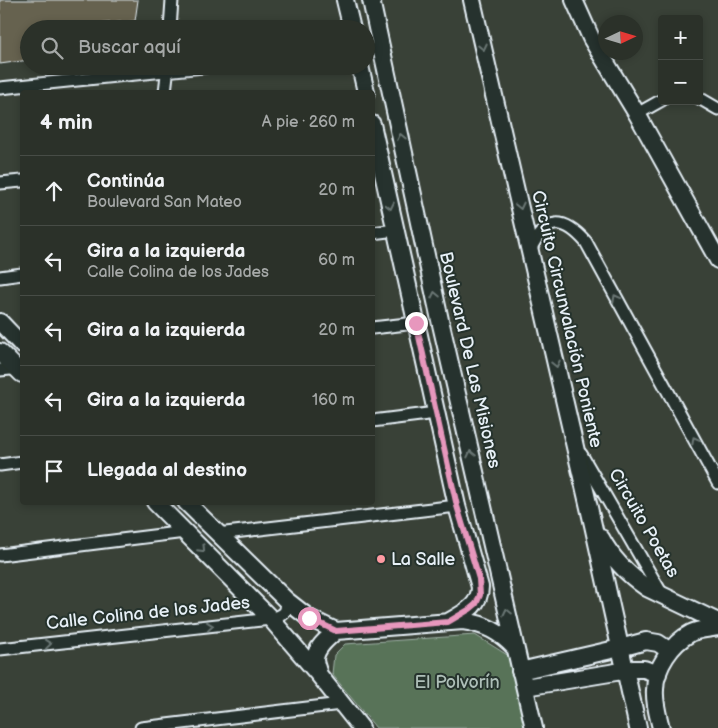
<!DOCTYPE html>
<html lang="es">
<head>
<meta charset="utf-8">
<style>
	:root { --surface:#2b3129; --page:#333931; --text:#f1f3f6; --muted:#a6a9a8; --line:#474c46 }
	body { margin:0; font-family:"Balsamiq Sans",sans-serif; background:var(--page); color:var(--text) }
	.controls { position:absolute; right:15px; top:15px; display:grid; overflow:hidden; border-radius:5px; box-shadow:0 2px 8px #0003 }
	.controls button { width:45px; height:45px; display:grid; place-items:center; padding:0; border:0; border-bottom:1px solid var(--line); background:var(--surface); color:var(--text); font:25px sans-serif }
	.compass { position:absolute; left:598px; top:15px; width:45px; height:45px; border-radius:50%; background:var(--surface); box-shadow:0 2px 8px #0003; rotate:86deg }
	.stop { position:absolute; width:15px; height:15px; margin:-11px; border:4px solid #e797bd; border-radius:50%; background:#fff }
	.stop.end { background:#e797bd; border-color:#fff; box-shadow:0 1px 5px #0008 }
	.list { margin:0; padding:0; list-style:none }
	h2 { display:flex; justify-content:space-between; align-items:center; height:65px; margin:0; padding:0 20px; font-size:21px }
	h2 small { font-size:16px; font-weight:400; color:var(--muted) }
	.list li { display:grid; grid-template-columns:32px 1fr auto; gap:15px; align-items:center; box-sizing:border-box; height:70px; padding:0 20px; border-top:1px solid var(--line) }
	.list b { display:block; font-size:19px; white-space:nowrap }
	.list p { margin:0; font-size:16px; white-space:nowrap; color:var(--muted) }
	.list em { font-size:16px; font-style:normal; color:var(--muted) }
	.icon { flex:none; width:28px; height:28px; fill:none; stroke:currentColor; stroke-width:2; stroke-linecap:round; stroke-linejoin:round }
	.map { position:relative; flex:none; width:718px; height:728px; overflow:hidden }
	.search { position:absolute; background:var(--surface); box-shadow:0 2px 8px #0003; left:20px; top:20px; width:355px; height:55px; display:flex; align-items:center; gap:12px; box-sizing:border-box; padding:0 18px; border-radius:28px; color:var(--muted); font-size:19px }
	.panel { position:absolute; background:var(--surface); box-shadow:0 2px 8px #0003; left:20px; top:90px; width:355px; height:415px; border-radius:5px }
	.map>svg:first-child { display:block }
	.green { fill:#587358; stroke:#a0b2a8 }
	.building { fill:#66624f; stroke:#e8f1f8 }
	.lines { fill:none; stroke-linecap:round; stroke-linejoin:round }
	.street-casing { stroke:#e8f1f8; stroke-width:15 }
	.secondary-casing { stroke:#e8f1f8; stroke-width:20 }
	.street { stroke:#26332d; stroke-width:11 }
	.secondary { stroke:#26332d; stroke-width:16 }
	.oneway { stroke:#6a7674 }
	.route { stroke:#e797bd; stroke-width:6 }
	.poi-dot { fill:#ff9aa2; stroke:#26332d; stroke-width:2 }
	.labels { text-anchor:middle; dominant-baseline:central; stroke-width:4; stroke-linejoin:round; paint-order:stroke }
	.street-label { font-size:18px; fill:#e8f1f8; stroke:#26332d }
	.poi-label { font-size:18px; fill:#e8f1f8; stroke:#26332d; text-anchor:start }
	.park-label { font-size:18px; fill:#aebfb8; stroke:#26332d }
</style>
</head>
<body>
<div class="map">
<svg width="718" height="728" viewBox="0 0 718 728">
	<rect width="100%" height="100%" fill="#394137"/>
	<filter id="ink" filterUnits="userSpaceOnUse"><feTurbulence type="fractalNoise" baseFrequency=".02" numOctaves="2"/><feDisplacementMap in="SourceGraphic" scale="10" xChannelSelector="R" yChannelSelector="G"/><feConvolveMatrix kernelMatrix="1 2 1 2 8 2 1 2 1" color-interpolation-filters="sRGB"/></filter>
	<g filter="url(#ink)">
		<path class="green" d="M475,635l34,21 17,72h-150l-44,-54 2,-19 11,-11z"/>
		<path class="building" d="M0,0h138l-3,21 -106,8v31l-29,4z"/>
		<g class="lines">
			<g class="street-casing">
				<path id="street" d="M170,29l2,-29
					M366,50l16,-2
					M0,88l213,-22
					M165,92l3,-26
					M699,98l19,11
					M637,114l25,-14
					M0,183l22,-2
					M372,233l24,-3
					M530,250c16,-33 33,-34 56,-8l132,241
					M0,277l22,-3
					M372,328l44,-5
					M0,370l21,-2
					M372,421l64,-8
					M581,454l82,142
					M0,465l22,-3
					M217,534l240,-28
					M0,555l185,-23
					M0,649l271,-30c12,-4 17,-5 15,-19
					M141,728l200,-24"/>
			</g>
			<g class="secondary-casing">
				<path id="secondary" d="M345,0l7,29
					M371,0l69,320 94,408
					M472,0l121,525 45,203
					M574,0l17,38 46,76 81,146
					M360,66l6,26
					M372,124l85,382 23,81c0,20 -17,26 -32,35
					M0,322l22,23
					M0,352l22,22
					M155,502l116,117 48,56 42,53
					M186,502l100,98 23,18 27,13
					M601,538c11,21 26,36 46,50l71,34
					M520,671l100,-23 26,-7 12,2 12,8
					M319,675c-1,-5 -4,-11 -4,-16 1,-12 13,-21 21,-28l127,-10c22,3 37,11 52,27
					M525,687l109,-18h10l14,5
					M661,728c-3,-13 -7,-25 -6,-38 0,-23 17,-47 36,-57 8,-4 19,-4 27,-6"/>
			</g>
			<use href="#street" class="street"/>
			<use href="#secondary" class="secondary"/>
		</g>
		<defs><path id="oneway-chevron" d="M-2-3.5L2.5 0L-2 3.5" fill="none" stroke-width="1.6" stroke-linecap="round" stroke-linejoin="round" transform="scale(1.25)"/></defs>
		<g class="oneway">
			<use href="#oneway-chevron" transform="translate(483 47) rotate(77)"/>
			<use href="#oneway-chevron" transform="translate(401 137) rotate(-102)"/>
			<use href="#oneway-chevron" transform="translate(390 206) rotate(78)"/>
			<use href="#oneway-chevron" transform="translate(520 206) rotate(77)"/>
			<use href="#oneway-chevron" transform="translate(435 295) rotate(-102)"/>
			<use href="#oneway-chevron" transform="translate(616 298) rotate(-119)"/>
			<use href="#oneway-chevron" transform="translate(556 364) rotate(77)"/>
			<use href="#oneway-chevron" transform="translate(695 440) rotate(-119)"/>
			<use href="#oneway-chevron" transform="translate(471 454) rotate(-103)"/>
			<use href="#oneway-chevron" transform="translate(202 549) rotate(46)"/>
			<use href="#oneway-chevron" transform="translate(507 612) rotate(-103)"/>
			<use href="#oneway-chevron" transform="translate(210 626) rotate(-6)"/>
			<use href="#oneway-chevron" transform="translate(48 644) rotate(-6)"/>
		</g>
	</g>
	<g class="lines" filter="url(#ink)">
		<path class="route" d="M309,618l27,13 112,-9 22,-13 6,-5 4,-9 -1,-16 -22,-73 -41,-183"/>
	</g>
	<circle class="poi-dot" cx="381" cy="559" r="5"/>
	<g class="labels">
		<g class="street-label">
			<text transform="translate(567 319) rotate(77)">Circuito Circunvalación Poniente</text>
			<text transform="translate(470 360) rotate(77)">Boulevard De Las Misiones</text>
			<text transform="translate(644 523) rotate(60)">Circuito Poetas</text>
			<text transform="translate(148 613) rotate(-6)">Calle Colina de los Jades</text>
		</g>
		<g class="poi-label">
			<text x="391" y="559">La Salle</text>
		</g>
		<g class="park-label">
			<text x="457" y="682">El Polvorín</text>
		</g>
	</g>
</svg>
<div class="controls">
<button>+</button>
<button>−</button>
</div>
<svg class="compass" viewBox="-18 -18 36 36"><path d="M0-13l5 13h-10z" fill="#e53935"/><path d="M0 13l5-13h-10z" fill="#a6a9a8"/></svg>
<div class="stop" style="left:309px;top:618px"></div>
<div class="stop end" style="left:416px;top:323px"></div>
<div class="search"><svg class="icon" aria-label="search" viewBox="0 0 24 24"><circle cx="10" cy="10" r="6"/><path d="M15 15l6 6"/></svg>Buscar aquí</div>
<section class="panel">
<h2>4 min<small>A pie · 260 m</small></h2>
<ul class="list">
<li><svg class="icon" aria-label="ahead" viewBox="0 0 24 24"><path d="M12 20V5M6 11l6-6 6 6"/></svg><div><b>Continúa</b><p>Boulevard San Mateo</p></div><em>20 m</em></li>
<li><svg class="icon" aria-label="left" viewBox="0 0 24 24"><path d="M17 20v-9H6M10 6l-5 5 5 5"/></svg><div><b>Gira a la izquierda</b><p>Calle Colina de los Jades</p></div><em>60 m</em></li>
<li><svg class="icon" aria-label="left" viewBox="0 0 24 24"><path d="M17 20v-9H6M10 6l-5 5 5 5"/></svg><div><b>Gira a la izquierda</b></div><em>20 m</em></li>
<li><svg class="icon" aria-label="left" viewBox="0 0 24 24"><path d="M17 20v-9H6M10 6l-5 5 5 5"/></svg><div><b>Gira a la izquierda</b></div><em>160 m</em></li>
<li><svg class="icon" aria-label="arrive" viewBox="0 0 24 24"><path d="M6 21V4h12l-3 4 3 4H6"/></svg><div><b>Llegada al destino</b></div></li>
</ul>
</section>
</div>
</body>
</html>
